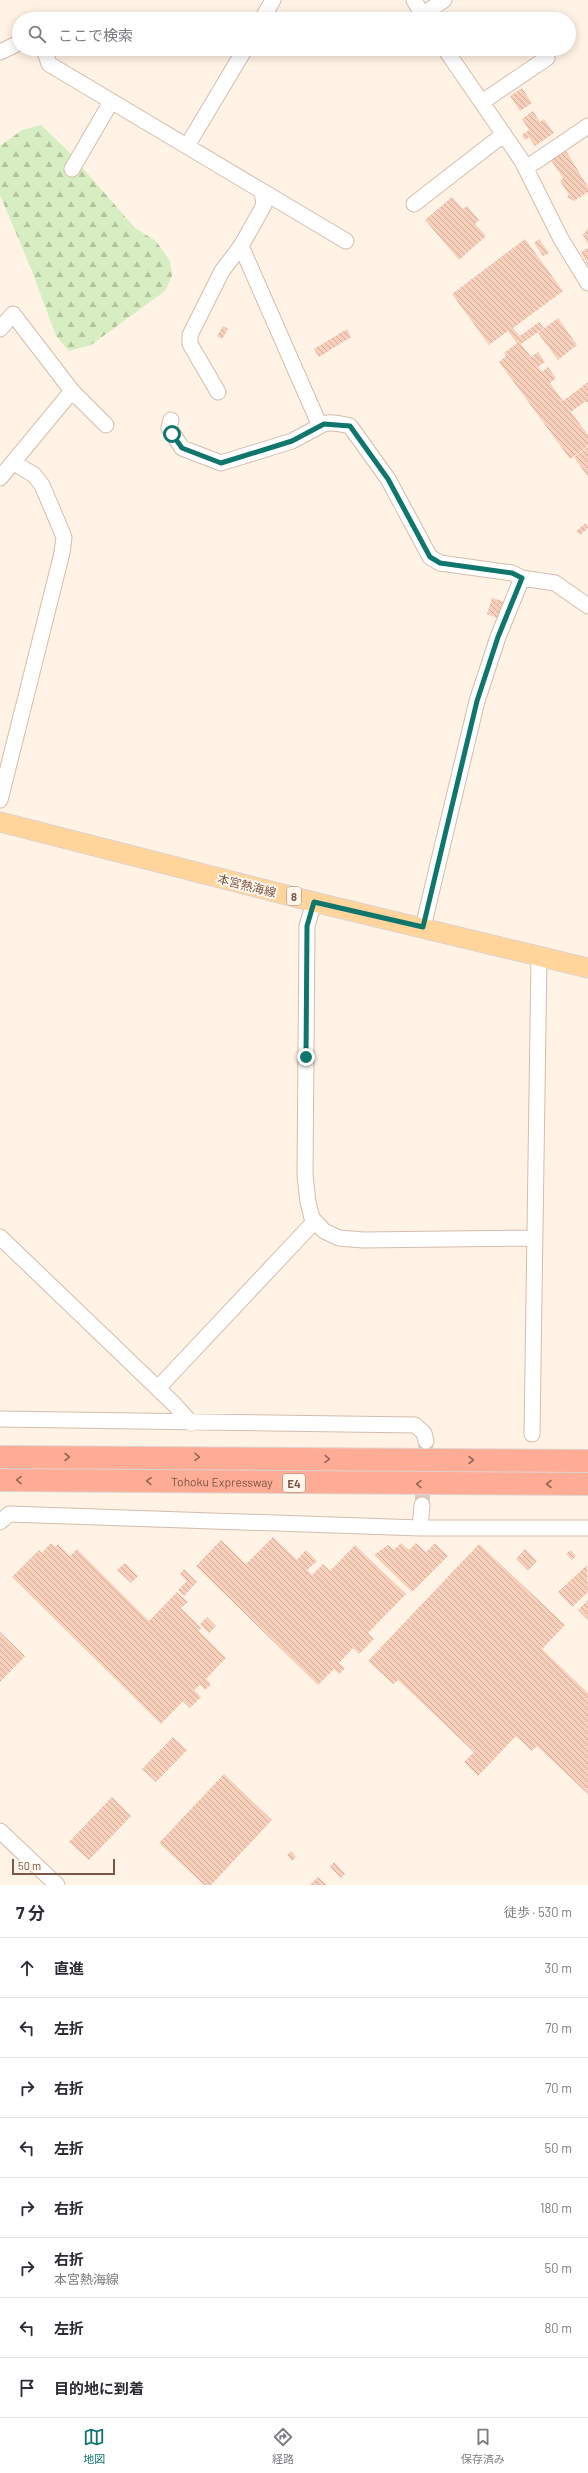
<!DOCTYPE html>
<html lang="ja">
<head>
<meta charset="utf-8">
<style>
	:root { --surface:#fff; --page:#f2f2f3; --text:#2b2b33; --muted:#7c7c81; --line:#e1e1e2; --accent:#0f766e }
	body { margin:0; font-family:Barlow,"Noto Sans JP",sans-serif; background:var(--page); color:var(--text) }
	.scale { position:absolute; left:12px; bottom:10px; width:103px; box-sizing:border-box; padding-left:4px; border:2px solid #7b5747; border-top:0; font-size:11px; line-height:14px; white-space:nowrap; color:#7b5747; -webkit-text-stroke:3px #fff7ee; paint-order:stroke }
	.stop { position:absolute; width:12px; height:12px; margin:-9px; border:3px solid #0f766e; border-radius:50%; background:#fff }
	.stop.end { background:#0f766e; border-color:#fff; box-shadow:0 1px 4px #0008 }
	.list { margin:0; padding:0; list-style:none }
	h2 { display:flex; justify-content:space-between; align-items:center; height:52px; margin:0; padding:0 16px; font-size:17px }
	h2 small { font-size:13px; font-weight:400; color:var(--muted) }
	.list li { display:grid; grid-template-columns:26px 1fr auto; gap:12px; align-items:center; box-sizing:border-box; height:60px; padding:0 16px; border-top:1px solid var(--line) }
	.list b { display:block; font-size:15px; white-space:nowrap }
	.list p { margin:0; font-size:13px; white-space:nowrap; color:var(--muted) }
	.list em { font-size:13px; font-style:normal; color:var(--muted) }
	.icon { flex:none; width:22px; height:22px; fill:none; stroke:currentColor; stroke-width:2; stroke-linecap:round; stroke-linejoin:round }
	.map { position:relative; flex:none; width:588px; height:1885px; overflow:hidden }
	.search { position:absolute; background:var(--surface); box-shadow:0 2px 10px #0003; left:12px; right:12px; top:12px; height:44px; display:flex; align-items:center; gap:10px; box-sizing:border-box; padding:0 14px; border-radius:22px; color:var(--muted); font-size:15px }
	.sheet { height:532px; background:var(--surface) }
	nav { display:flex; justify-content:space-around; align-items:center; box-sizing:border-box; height:56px; border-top:1px solid var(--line); background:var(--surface); font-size:11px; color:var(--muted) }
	nav a { display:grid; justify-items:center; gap:2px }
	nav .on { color:var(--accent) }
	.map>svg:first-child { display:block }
	.forest { fill:url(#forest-firs) }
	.building { fill:url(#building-back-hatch) }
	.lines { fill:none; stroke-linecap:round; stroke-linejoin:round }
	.minor-tunnel { stroke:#deccbe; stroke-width:15; stroke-dasharray:15 8; stroke-linecap:butt }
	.minor-casing { stroke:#d5bcac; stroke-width:17 }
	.major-casing { stroke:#ddd3cf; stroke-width:21 }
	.highway-casing { stroke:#ddd3cf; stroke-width:24 }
	.minor { stroke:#fff; stroke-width:15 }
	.major { stroke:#ffd59c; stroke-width:19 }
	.highway { stroke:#ffac96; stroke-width:22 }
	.oneway { stroke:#956857 }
	.route { stroke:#0f766e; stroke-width:5 }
	.labels { text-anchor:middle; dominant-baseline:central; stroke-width:4; stroke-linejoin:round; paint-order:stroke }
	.shield { fill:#fff7ee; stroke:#a38779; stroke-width:1 }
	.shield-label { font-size:11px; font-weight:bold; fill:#7b5747 }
	.street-label { font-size:12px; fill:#7b5747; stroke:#fff7ee }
</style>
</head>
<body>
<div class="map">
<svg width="588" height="1885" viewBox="0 0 588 1885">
	<defs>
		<pattern id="forest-firs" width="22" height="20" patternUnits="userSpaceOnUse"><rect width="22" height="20" fill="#d6eec2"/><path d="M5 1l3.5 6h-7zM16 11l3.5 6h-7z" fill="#b3c49f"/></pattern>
		<pattern id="building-back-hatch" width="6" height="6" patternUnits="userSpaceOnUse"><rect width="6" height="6" fill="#f7cfba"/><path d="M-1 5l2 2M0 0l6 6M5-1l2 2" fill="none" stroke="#cdab99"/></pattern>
	</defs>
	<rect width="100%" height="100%" fill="#fff3e5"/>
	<path class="forest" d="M41,125l25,24 69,79 21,13 14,20 2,15 -7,15 -74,54 -22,6 -13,-15 -26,-70 -30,-71v-49l22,-16z"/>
	<path class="building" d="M522,88l10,15 -12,8 -10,-15z
		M533,111l7,11 4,-3 10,14 -19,13 -6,-9 -4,3 -3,-5 7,-5 -7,-11z
		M565,149l23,38v5l-14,9 -7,-4 2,-2 -9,-14 3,-3 -13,-19z
		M452,197l11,12 4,-3 12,14 -4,4 11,12 -27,24 -34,-40z
		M588,228v16l-5,-9z
		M525,239l38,52 -50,37 7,8 19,-14 5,6 -23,16 10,13 7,-5 7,10 -7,5 4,5 6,-5 8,11 -6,5 13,18 25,-19v21l-2,-2 -15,11 17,23v11l-18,13 -71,-97 7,-6 -2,-3 13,-10 -9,-12 -19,14 -37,-51z
		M539,239l10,14 -6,3 -9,-13z
		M588,248v17l-7,-13z
		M558,318l19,27 -19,15 -20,-27z
		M223,326l5,3 -6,10 -5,-3z
		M347,329l4,8 -32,20 -5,-8z
		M588,447v30l-14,-20z
		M586,523l2,5 -8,7 -4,-4z
		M492,598l13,4 -6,17 -12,-5z
		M273,1537l24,23 9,-10 11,11 -10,9 5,5 11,-11 7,7 25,-26 51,49 -38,39 6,6 -15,15 -6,-6 -14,15 6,5 -6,6 -5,-5 -16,16 -122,-119 25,-26 25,24z
		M51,1543l4,4 3,-3 12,12 7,-7 72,72 28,-29 11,10 -7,6 20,20 -2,3 27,27 -20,21 5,5 -6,6 -5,-5 -6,5 7,7 -11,11 -7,-7 -22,23 -149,-147 27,-27 3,3z
		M401,1543l8,7 7,-7 10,9 9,-9 13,13 -36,36 -38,-37 14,-10 6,5z
		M479,1544l86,81 -23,24 46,44v101l-51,-48 -5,5 -16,-15 -38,40 -14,-14 10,-10 -76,-72 -5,4 -25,-23z
		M525,1549l12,12 -9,10 -12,-12z
		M571,1550l5,6 -4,4 -6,-6z
		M125,1563l13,13 -7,7 -14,-13z
		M587,1565l1,27 -16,15 -14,-15z
		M184,1569l13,13 -13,14 -6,-6 9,-9 -7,-7z
		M588,1600v20l-10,-10z
		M207,1617l9,9 -7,7 -9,-9z
		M0,1632l25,24 -25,26z
		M173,1737l14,13 -31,32 -14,-13z
		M224,1774l48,46 -61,65h-7l-45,-42z
		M112,1797l19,19 -42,44 -20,-18z
		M291,1851l5,6 -4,4 -5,-6z
		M334,1862l11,12 -4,4 -11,-11z
		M318,1877l9,8h-17z"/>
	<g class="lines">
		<path class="minor-tunnel" d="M422,1505l4,-64"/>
		<g class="minor-casing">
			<path id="minor" d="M414,0l11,19
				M422,15l22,-15
				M262,19l11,-19
				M44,49l5,15 213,127 2,14 -23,41 -19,25 -32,64v9l28,48
				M445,49l77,112 39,78 27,44
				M0,52l19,-9
				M482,102l65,-44
				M187,146l58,-97
				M526,168l62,-42
				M72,169l39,-67
				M262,191l84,50
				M414,204l90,-70
				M241,246l79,180c8,-6 21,-2 30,0l38,53 42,78 10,6 72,10 10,5
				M0,329l13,-15 59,77 34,34
				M171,420l-2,8 13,20 39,15 71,-22 28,-15
				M0,478l72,-87
				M0,800l62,-247 2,-16 -22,-52 -8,-10 -21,-13
				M314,902l-7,24 -2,249 3,27 4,16 12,13 15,7 24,2 171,-2
				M423,927l54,-226 21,-64 24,-59 33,5 33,23
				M0,1237l174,167 17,19
				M158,1388l156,-166
				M0,1419l415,6 9,8 2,8
				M532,1434l7,-478
				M0,1522l9,-8 411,14h168
				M420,1528l2,-23
				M0,1831l57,54"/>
		</g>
		<g class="major-casing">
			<path id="major" d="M0,822l314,80 274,66"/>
		</g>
		<g class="highway-casing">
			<g id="highway">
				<path d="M0,1457l588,4"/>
				<path id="s1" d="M0,1480l588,4"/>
			</g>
		</g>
		<use href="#minor" class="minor"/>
		<use href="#major" class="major"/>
		<use href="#highway" class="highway"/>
	</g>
	<defs><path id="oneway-chevron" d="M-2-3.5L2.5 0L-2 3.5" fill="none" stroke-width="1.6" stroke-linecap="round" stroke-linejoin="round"/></defs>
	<g class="oneway">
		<use href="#oneway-chevron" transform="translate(67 1457)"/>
		<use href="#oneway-chevron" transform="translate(197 1457) rotate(1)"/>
		<use href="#oneway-chevron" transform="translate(327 1459) rotate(1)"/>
		<use href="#oneway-chevron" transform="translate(471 1460)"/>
		<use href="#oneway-chevron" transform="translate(19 1480) rotate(-179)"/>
		<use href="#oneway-chevron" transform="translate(149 1481) rotate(-179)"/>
		<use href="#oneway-chevron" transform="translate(419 1484) rotate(-179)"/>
		<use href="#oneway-chevron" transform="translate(549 1484) rotate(-180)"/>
	</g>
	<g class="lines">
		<path class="route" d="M172,434l10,14 39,15 71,-22 32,-17 26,2 38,53 42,78 10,6 72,10 10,5 -24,59 -21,64 -54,226 -109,-25 -7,24 -1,131"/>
	</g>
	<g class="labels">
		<g class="shield">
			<rect x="287" y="887" width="14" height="18" rx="3"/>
			<rect x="283" y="1474" width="22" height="18" rx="3"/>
		</g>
		<g class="shield-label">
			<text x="294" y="896">8</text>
			<text x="294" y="1483">E4</text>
		</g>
		<g class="street-label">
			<text transform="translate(247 885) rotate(14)">本宮熱海線</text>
			<text stroke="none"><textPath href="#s1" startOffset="222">Tohoku Expressway</textPath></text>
		</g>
	</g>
</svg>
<div class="scale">50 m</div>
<div class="stop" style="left:172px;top:434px"></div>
<div class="stop end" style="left:306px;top:1057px"></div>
<div class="search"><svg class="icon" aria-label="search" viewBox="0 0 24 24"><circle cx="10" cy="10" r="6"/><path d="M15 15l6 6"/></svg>ここで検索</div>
</div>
<section class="sheet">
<h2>7 分<small>徒歩 · 530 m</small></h2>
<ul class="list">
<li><svg class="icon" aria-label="ahead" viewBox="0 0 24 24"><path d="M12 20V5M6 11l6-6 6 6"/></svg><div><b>直進</b></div><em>30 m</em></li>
<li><svg class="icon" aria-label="left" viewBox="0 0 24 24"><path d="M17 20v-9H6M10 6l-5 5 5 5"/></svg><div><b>左折</b></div><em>70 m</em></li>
<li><svg class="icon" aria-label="right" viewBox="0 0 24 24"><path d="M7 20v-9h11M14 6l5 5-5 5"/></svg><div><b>右折</b></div><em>70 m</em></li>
<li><svg class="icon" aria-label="left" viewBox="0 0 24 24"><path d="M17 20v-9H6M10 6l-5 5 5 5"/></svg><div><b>左折</b></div><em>50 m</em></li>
<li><svg class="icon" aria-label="right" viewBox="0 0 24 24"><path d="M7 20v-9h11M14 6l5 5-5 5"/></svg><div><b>右折</b></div><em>180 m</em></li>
<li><svg class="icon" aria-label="right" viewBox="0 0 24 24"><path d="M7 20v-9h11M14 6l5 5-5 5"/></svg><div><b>右折</b><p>本宮熱海線</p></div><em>50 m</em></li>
<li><svg class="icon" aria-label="left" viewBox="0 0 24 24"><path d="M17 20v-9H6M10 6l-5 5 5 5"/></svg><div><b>左折</b></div><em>80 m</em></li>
<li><svg class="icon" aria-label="arrive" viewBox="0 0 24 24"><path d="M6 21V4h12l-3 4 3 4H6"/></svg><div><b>目的地に到着</b></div></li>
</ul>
</section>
<nav>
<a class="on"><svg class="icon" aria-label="map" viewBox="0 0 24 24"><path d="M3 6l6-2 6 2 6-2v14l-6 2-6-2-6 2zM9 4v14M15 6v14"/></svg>地図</a>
<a><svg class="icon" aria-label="directions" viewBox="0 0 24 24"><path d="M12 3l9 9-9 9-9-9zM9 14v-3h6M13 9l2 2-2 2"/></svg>経路</a>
<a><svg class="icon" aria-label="saved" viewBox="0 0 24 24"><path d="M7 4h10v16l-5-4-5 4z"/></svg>保存済み</a>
</nav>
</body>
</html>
